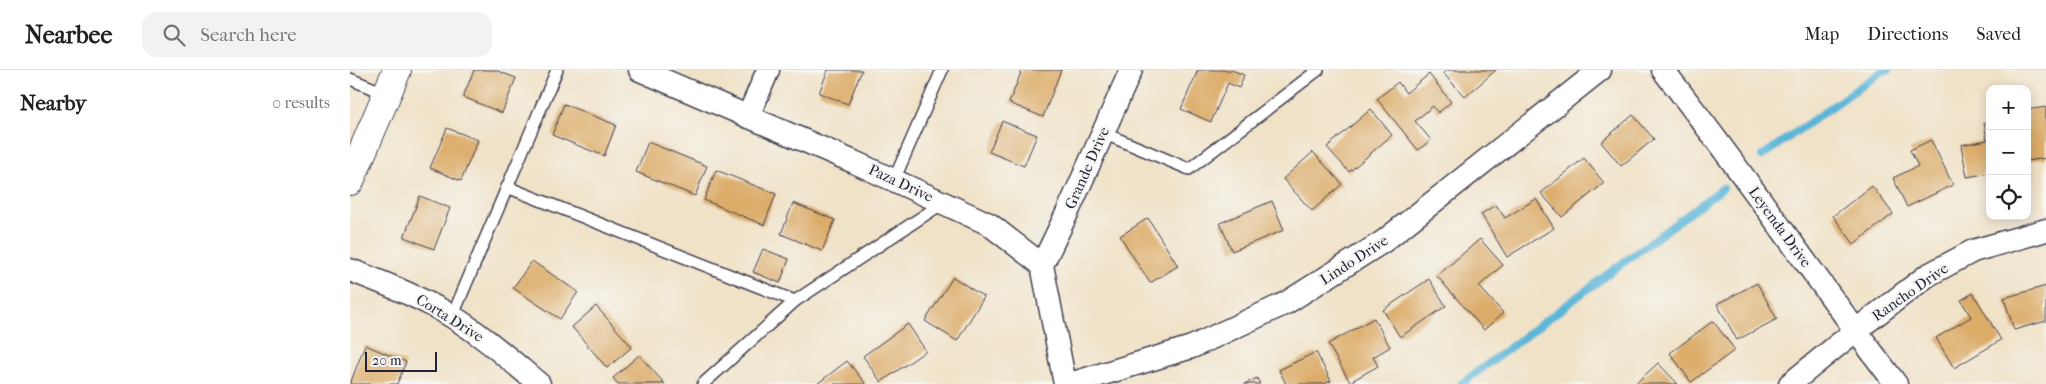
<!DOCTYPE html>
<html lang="en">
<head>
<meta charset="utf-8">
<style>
	:root { --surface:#fff; --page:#f2f2f2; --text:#202124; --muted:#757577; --line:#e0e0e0 }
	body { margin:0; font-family:"IM FELL French Canon",serif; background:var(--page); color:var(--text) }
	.controls { position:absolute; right:15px; top:15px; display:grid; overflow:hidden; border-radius:10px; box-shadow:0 2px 12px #0003 }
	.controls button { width:45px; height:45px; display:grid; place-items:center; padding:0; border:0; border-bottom:1px solid var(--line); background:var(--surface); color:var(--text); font:25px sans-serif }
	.scale { position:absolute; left:15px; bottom:12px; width:72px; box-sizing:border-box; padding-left:5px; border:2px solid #22223b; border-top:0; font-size:14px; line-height:18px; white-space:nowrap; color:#22223b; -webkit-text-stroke:4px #f6f6f2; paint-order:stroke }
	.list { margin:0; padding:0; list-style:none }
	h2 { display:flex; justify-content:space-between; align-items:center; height:65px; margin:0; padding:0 20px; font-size:21px }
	h2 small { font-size:16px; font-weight:400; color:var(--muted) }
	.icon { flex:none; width:28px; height:28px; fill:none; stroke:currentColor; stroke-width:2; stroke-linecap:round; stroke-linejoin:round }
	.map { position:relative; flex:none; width:1696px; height:314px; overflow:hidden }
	header { display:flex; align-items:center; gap:30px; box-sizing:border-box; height:70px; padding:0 25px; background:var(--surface); border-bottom:1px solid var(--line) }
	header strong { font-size:24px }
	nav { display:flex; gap:28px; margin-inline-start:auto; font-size:18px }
	.search { width:350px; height:45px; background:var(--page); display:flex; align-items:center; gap:12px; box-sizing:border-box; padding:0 18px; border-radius:15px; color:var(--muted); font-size:19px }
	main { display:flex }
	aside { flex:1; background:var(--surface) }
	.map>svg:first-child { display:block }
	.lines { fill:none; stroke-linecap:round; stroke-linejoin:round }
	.stream { stroke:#5ab5d8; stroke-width:8 }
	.building { fill:#dcac69 }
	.service-casing { stroke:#413f50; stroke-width:14 }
	.minor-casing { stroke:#413f50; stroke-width:25 }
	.tertiary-casing { stroke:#413f50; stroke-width:30 }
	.service { stroke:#fff; stroke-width:11 }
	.minor { stroke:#fff; stroke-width:22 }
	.tertiary { stroke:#fff; stroke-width:28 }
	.labels { text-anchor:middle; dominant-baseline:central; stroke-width:4.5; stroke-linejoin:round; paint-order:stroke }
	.street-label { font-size:15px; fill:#22223b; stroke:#f6f6f2 }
</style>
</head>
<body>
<header>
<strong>Nearbee</strong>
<div class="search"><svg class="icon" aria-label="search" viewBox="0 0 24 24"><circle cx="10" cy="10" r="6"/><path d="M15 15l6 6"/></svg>Search here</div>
<nav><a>Map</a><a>Directions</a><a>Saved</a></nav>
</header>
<main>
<aside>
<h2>Nearby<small>0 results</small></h2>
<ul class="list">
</ul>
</aside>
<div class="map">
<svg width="1696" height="314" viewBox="0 0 1696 314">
	<rect width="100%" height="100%" fill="#f6f6f2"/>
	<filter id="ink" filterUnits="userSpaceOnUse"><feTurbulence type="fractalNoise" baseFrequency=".02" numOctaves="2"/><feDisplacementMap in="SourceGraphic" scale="10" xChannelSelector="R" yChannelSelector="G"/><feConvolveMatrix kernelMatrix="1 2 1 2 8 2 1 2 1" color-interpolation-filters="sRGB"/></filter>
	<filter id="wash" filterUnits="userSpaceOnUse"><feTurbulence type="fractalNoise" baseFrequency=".0096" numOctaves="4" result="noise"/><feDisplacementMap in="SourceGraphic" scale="20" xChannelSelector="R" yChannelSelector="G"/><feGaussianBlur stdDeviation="1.12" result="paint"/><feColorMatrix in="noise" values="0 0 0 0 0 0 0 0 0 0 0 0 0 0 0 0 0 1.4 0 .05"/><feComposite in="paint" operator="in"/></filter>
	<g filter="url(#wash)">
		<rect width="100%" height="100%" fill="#f0e2c7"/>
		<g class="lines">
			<path class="stream" d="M1412,86l119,-84 7,-2
				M1111,314l262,-196"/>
		</g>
		<g id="blocks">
			<path class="building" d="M124,0h21l21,8 -14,35 -39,-16z
				M478,0h34l-14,34 -29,-11z
				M672,0h39l-18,47 -34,-14z
				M848,0h34l12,5 -5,13 -11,-5 -17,39 -30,-13z
				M1097,0h49l-31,27 -22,-24z
				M1079,4l22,28 -13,11 -5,-7 -18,15 16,19 -13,10 -41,-51 21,-17 8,11z
				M214,34l52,21 -12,31 -52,-21z
				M1696,37v51l-19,3v-51z
				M1021,39l21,26 -43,37 -22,-25z
				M1283,45l21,24 -33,27 -20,-24z
				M652,51l35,14 -13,31 -35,-14z
				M1640,52v51l-23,4 -6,-32 26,-5 -3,-17z
				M97,58l31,12 -17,41 -31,-13z
				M1581,70l22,45 -46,22 -14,-29 25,-12 -8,-16z
				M298,72l59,24 -12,30 -59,-24z
				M963,82l29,32 -30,27 -29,-32z
				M1234,88l20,25 -42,34 -21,-24z
				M366,100l60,24 -12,31 -60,-25z
				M1522,116l21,28 -39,30 -21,-28z
				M70,126l30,12 -16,41 -30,-12z
				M1186,129l18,29 -47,29 -26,-43 15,-9 9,13z
				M922,131l12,29 -52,21 -12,-28z
				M443,133l42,17 -13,31 -41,-17z
				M798,148l30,48 -28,17 -30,-47z
				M1130,169l23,26 -24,21 24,27 -19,17 -47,-54z
				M413,179l26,10 -9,24 -27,-11z
				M182,191l46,31 -18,27 -47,-31z
				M603,207l31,20 -27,44 -32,-20z
				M1079,209l17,27 -46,31 -17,-27z
				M1407,213l20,36 -40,21 -20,-36z
				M1696,216v35l-32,9 -10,-32z
				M1623,223l28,47 -47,28 -18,-30 35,-21 -10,-17z
				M246,236l36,41 -25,21 -35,-41z
				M1024,248l16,29 -17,10 5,9 -28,16 -22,-38z
				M1363,251l22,29 -44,32 -21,-29z
				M558,254l18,27 -45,31 -18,-26z
				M15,275l41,17 -9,22h-47z
				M966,282l15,29 -7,3h-38l-7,-14z
				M289,285l26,29h-47l-5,-6z
				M497,291l19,23h-49z
				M1308,293l20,21h-43z
				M907,308l3,6h-16z"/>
		</g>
	</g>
	<g filter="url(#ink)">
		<use href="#blocks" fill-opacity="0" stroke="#413f50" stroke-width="1"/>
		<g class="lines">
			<g class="service-casing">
				<path id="service" d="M0,9l37,15
					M753,63l86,36 129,-99
					M544,110l48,-110
					M157,117l288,114
					M102,247l105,-247
					M353,314l92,-83 148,-98"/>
			</g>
			<g class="minor-casing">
				<path id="minor" d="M290,0l214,92 135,62 53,41 23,119
					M1313,0c81,103 154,211 233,314
					M398,47l20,-47
					M692,195l27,-56 62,-139
					M0,200c31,12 62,24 91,40 36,20 67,48 98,74
					M720,314l122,-37 94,-44 98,-62 216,-171
					M1440,314l65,-53 73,-56 45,-24 73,-21"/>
			</g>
			<g class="tertiary-casing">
				<path id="tertiary" d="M0,111l47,-111"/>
			</g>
			<use href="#service" class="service"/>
			<use href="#minor" class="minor"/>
			<use href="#tertiary" class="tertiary"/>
		</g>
	</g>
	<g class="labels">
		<g class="street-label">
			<text transform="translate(737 98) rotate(-66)">Grande Drive</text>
			<text transform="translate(551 113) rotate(25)">Paza Drive</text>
			<text transform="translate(1430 157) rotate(54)">Leyenda Drive</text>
			<text transform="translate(1004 190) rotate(-33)">Lindo Drive</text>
			<text transform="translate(1560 222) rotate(-35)">Rancho Drive</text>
			<text transform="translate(100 248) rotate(32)">Corta Drive</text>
		</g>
	</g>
</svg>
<div class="controls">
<button>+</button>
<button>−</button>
<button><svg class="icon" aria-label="locate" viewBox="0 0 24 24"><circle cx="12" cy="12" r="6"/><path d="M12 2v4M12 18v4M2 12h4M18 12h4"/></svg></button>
</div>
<div class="scale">20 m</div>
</div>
</main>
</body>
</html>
